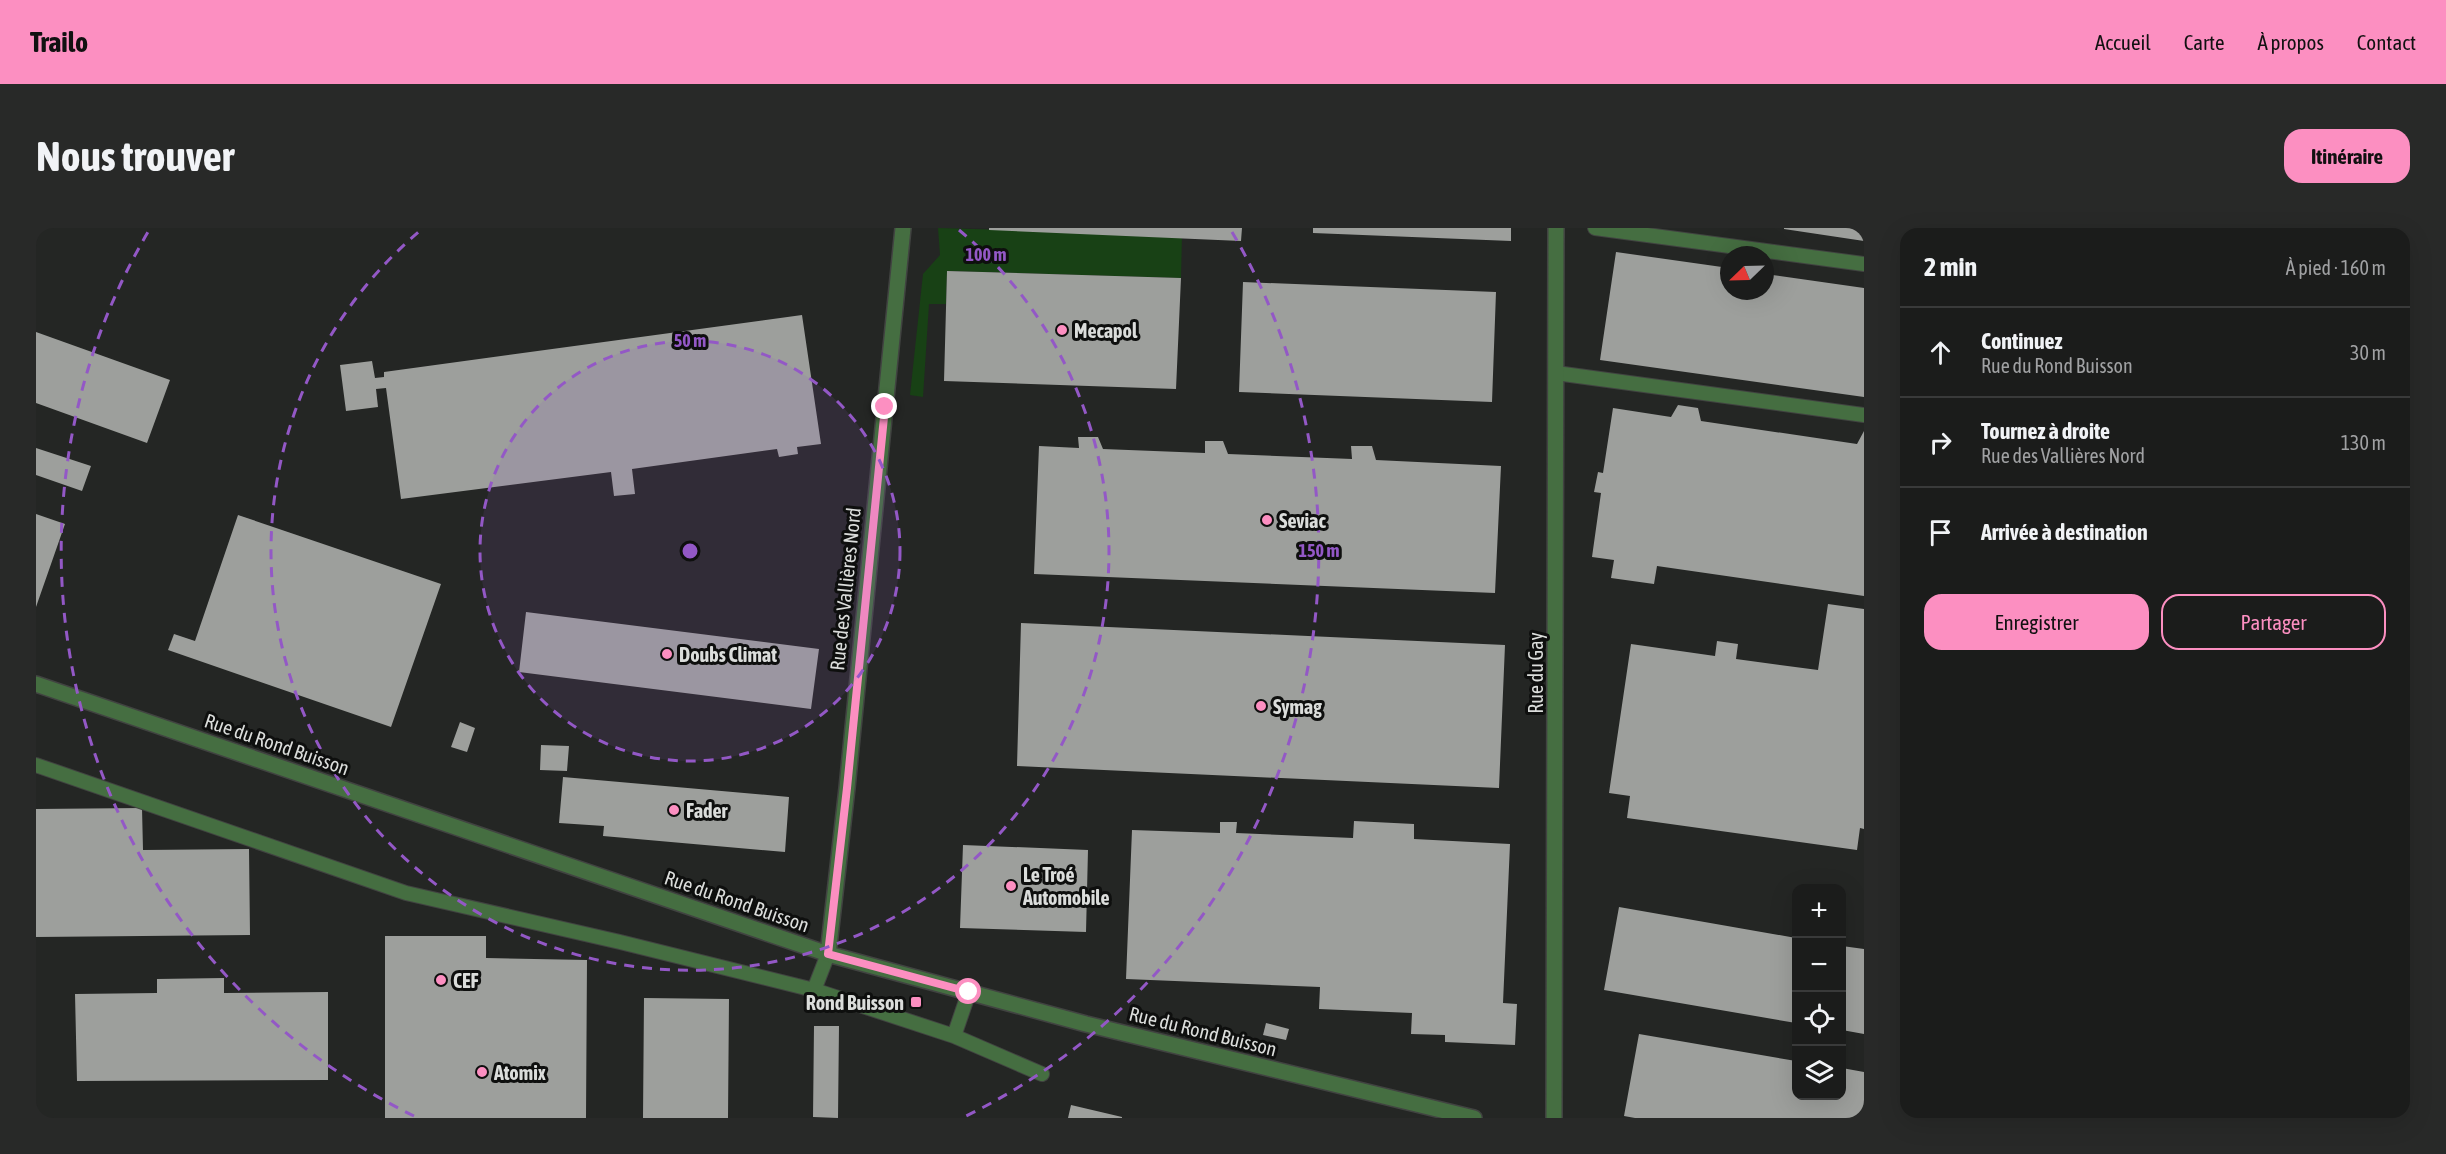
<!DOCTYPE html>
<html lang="fr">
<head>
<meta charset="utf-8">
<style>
	:root { --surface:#1b1c1b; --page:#282928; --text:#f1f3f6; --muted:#a0a1a3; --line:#393a3a; --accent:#fc8fc1 }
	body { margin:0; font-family:"Asap Condensed",sans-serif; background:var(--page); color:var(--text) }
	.controls { position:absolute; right:18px; bottom:18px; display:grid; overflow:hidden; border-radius:12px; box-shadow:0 6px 24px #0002 }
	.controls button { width:54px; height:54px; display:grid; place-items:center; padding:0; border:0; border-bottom:2px solid var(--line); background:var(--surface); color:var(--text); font:30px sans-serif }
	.compass { position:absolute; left:1684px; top:18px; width:54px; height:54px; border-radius:50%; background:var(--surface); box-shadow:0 6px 24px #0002; rotate:247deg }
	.stop { position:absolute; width:18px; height:18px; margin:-14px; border:4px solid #fc8fc1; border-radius:50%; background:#fff }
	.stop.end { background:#fc8fc1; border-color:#fff; box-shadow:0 2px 6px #0008 }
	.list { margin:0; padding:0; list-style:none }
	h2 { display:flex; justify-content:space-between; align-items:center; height:78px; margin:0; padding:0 24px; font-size:26px }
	h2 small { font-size:20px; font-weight:400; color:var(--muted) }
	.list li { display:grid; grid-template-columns:39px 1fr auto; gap:18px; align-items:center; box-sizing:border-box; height:90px; padding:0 24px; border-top:2px solid var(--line) }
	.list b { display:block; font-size:22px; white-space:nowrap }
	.list p { margin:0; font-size:20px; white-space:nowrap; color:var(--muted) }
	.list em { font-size:20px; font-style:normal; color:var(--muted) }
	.actions { display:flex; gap:12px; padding:18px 24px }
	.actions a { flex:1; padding:14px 0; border:2px solid var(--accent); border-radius:18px; text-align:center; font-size:21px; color:var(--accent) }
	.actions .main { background:var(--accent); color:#111 }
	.icon { flex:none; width:33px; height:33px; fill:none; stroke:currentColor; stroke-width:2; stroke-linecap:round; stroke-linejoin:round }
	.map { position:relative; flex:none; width:1828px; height:890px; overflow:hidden; border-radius:18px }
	header { display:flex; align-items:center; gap:36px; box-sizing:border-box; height:84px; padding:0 30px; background:var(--accent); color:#111 }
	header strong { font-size:28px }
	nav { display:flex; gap:33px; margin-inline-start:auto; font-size:21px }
	.intro { display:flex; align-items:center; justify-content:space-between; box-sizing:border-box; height:144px; padding:0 36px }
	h1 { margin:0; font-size:42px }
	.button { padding:15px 27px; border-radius:18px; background:var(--accent); color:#111; font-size:21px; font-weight:700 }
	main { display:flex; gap:36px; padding:0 36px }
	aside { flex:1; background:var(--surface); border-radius:18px; box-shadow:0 6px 24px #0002 }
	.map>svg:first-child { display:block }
	.green { fill:#184115 }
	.building { fill:#9d9f9c }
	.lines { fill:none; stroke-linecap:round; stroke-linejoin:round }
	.service-casing { stroke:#414341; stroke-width:16 }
	.minor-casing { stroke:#414341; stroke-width:18 }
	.service { stroke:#456e41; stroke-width:14 }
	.minor { stroke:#456e41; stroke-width:15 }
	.route { stroke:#fc8fc1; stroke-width:8 }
	.ring { fill:none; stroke:#9358c6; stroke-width:3; stroke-dasharray:10 8 }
	.poi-dot { fill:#fc8fc1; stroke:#0e0f0e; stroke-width:2 }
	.labels { text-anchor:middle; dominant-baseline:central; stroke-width:6; stroke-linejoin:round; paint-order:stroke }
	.poi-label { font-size:20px; font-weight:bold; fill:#dbdddb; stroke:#0e0f0e; text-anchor:start }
	.street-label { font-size:20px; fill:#dbdddb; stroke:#0e0f0e }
	.centre { fill:#9358c6; stroke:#0e0f0e; stroke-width:3 }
	.ring-label { font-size:18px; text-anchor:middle; font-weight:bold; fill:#9358c6; stroke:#0e0f0e; stroke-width:6; stroke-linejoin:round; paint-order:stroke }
</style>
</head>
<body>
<header>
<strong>Trailo</strong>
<nav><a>Accueil</a><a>Carte</a><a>À propos</a><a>Contact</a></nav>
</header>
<div class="intro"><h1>Nous trouver</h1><a class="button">Itinéraire</a></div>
<main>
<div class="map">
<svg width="1828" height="890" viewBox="0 0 1828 890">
	<rect width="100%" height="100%" fill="#242624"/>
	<path class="green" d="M902,0l244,7 -1,43 -234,-7 -1,33h-17l-6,93 -13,-2 13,-121 17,-19z"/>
	<path class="building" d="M953,0h253l-1,13 -252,-11z
		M1277,0h198v13l-198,-8z
		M1748,0h80v13l-80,-12z
		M1580,24l113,16v23h36v-17l99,14v109l-264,-37z
		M911,43l234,7 -5,111 -232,-8z
		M1207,54l253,10 -4,110 -253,-10z
		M766,87l19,129 -24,3 1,7 -19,3 -2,-8 -145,20 3,25 -21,2 -3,-24 -210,27 -15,-111 -10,1 2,18 -32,4 -6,-46 32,-4 3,17 9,-1v-5z
		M0,104l134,48 -23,63 -111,-40z
		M1642,177l20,3 3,13 156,23 7,-13v165l-207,-30 -3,18 -43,-6 3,-18 -22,-3 9,-64 -7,-1 4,-20 5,1 10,-65 58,9z
		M1042,209h20l5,12 102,4v-12h18l5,13 124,5 -1,-13h21l4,14 125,6 -6,127 -461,-19 5,-128 40,2z
		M0,220l55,18 -9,25 -46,-16z
		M0,286l29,10 -29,83z
		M202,287l203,69 -50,143 -223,-77 6,-16 21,7z
		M1792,376l36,5v220l-4,-1 -3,22 -230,-32 3,-22 -21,-3 22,-149 84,12 2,-15 21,3 -2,15 82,11z
		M490,384l293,37 -8,60 -292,-37z
		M985,395l484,22 -6,143 -482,-22z
		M424,494l15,6 -8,24 -16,-5z
		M505,517l28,1 -2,25 -27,-1z
		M527,549l226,20 -4,55 -182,-16 1,-10 -45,-3z
		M106,580l1,42 106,-1 1,86 -214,2v-128z
		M1318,593l60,3v15l96,5 -7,159 14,1 -2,41 -70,-3v-7l-34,-1 1,-21 -93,-4 1,-22 -194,-8 6,-149 88,3v-11h17l-1,11 117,5z
		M927,617l125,5 -2,82 -126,-4z
		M1583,679l177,31v85l-192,-33z
		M349,708h101v22l101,2 -1,158h-201z
		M1806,718l22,3v85l-22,-4z
		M188,750v15l104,-1v88l-251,1 -2,-87 82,-1v-14z
		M608,770l85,1 -1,119h-85z
		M1230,795l23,6 -3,11 -23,-5z
		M778,798h25l-1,92 -25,-1z
		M1603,806l157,27v35h46v-28l22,4v46h-229l-11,-2z
		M1035,877l51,12v1h-54z"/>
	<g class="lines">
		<g class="service-casing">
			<path id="service" d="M1559,0l269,36
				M1520,145l308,42
				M0,537l370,128 214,49 194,48 140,46 88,38
				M778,762l14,-36
				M918,808l15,-44"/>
		</g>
		<g class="minor-casing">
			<path id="minor" d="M0,456l792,270 258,70 388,94
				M792,726l19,-166 56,-560
				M1518,890l2,-890"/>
		</g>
		<use href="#service" class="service"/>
		<use href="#minor" class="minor"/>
	</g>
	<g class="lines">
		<path class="route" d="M849,179l-38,381 -19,166 141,38"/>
	</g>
	<circle cx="654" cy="323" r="210" fill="#9358c6" fill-opacity=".12"/>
	<g class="ring">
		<circle cx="654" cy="323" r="210"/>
		<path d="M923 2A419 419 0 1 1 385 2"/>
		<path d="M378 888A629 629 0 0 1 112 4M1196 4A629 629 0 0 1 930 888"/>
	</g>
	<g class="poi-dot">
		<circle cx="1026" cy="102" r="6"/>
		<circle cx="1231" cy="292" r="6"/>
		<circle cx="631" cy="426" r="6"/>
		<circle cx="1225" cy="478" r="6"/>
		<circle cx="638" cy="582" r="6"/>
		<circle cx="975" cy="658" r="6"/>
		<circle cx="405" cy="752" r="6"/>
		<rect x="874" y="768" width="12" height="12" rx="3"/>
		<circle cx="446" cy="844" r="6"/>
	</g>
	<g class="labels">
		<g class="poi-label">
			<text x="1038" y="102">Mecapol</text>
			<text x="1243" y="292">Seviac</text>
			<text x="643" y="426">Doubs Climat</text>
			<text x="1237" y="478">Symag</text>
			<text x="650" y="582">Fader</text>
			<text x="987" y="646">Le Troé<tspan x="987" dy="23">Automobile</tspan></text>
			<text x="417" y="752">CEF</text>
			<text x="868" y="774" text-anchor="end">Rond Buisson</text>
			<text x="458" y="844">Atomix</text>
		</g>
		<g class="street-label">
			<text transform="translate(809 361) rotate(-84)">Rue des Vallières Nord</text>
			<text transform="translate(1499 445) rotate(-90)">Rue du Gay</text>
			<text transform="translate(241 516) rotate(19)">Rue du Rond Buisson</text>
			<text transform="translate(701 673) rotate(19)">Rue du Rond Buisson</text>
			<text transform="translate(1167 803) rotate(14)">Rue du Rond Buisson</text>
		</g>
	</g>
	<circle cx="654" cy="323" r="9" class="centre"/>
	<g class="ring-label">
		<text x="950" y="33">100 m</text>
		<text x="654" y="119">50 m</text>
		<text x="1283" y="329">150 m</text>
	</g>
</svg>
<div class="controls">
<button>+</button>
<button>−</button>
<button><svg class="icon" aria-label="locate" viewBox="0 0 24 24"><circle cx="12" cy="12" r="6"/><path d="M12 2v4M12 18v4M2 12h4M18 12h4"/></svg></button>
<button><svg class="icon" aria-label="layers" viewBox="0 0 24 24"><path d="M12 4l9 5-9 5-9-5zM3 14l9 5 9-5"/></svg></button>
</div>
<svg class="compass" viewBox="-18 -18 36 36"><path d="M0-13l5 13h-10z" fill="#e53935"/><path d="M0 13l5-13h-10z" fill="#a0a1a3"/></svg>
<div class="stop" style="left:933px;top:764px"></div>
<div class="stop end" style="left:849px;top:179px"></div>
</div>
<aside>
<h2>2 min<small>À pied · 160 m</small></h2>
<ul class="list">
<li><svg class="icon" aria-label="ahead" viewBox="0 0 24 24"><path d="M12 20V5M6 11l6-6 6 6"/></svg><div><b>Continuez</b><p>Rue du Rond Buisson</p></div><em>30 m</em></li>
<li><svg class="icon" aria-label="right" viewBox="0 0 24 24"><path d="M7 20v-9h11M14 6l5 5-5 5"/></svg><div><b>Tournez à droite</b><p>Rue des Vallières Nord</p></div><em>130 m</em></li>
<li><svg class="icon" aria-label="arrive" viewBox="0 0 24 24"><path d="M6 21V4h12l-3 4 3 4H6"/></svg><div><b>Arrivée à destination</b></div></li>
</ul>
<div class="actions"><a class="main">Enregistrer</a><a>Partager</a></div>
</aside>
</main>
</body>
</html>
